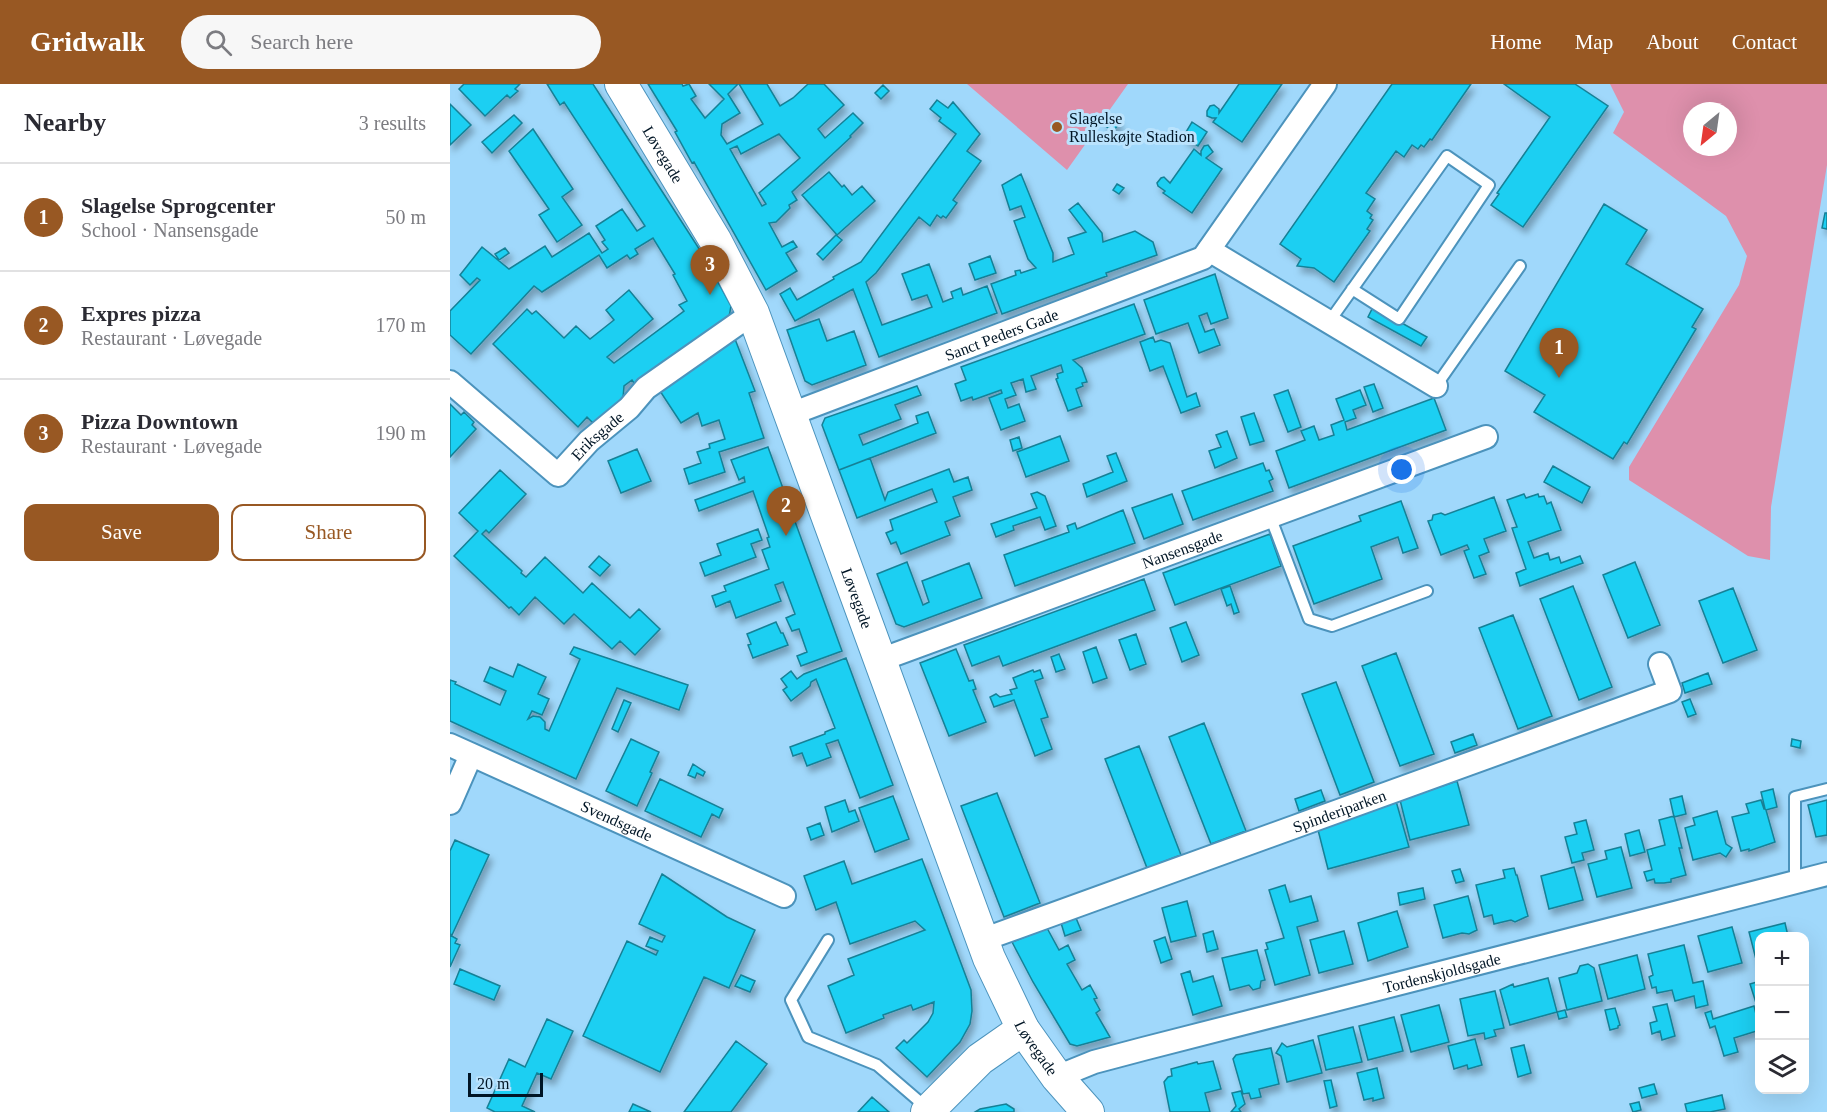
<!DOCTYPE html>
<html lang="en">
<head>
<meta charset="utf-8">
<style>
	:root { --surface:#fff; --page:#f7f7f7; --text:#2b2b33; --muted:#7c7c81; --line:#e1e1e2; --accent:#985823 }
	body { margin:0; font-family:"Times New Roman",serif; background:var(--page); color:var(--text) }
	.controls { position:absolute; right:18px; bottom:18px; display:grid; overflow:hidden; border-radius:12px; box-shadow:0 6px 24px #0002 }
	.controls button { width:54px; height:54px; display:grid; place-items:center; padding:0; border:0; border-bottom:2px solid var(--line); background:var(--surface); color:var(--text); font:30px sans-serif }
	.compass { position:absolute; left:1233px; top:18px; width:54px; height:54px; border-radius:50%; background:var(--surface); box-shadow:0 6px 24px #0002; rotate:209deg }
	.scale { position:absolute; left:18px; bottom:15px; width:75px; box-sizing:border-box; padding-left:6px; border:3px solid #001525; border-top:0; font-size:16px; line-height:21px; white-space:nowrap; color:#001525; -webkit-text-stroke:4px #bae3fd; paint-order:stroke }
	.you { position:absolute; left:952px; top:386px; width:21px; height:21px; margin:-15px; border:4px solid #fff; border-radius:50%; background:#1a73e8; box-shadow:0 0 0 9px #1a73e833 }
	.badge { display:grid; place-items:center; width:39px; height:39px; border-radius:50%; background:var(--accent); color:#fff; font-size:20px; font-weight:700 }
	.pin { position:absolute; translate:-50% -50px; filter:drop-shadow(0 2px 3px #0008) }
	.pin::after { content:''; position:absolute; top:32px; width:21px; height:18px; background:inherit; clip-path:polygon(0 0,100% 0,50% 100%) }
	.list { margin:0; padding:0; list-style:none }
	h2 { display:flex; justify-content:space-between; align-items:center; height:78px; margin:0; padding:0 24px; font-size:26px }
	h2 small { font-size:20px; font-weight:400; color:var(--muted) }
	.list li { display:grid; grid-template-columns:39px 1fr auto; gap:18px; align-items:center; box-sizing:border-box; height:108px; padding:0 24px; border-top:2px solid var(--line) }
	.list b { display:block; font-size:22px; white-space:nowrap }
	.list p { margin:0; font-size:20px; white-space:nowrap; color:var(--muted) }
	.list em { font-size:20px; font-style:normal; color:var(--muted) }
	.actions { display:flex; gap:12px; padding:18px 24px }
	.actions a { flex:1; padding:14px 0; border:2px solid var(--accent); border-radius:12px; text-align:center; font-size:21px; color:var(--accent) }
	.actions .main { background:var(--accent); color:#fff }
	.icon { flex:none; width:33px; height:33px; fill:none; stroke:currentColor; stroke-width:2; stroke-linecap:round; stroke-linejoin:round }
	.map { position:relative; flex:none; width:1377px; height:1028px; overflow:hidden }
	header { display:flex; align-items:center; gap:36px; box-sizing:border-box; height:84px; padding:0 30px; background:var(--accent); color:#fff }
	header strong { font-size:28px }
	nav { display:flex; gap:33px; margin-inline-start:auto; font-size:21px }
	.search { width:420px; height:54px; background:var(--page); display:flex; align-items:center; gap:15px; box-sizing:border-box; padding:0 21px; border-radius:33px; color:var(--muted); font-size:22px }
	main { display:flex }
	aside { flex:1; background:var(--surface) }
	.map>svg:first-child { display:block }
	.green { fill:#de90ac; fill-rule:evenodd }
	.building { fill:#1acff2; stroke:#158096; stroke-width:1.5; fill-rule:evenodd; filter:url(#shadow) }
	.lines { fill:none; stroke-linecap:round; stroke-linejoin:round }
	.lane-casing { stroke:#4c93bc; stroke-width:14 }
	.street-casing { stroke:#4c93bc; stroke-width:26 }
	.secondary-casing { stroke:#4c93bc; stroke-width:34 }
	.lane { stroke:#fff; stroke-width:10 }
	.street { stroke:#fff; stroke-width:22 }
	.secondary { stroke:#fff; stroke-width:32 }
	.poi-dot { fill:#985823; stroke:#bae3fd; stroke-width:2 }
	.labels { text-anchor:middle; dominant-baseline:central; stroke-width:6; stroke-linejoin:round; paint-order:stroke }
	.poi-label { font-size:16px; fill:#001525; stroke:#bae3fd; text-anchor:start }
	.street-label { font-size:16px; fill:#001525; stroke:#bae3fd }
</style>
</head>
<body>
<header>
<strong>Gridwalk</strong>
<div class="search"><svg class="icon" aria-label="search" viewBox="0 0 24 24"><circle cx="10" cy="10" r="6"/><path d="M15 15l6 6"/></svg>Search here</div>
<nav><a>Home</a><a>Map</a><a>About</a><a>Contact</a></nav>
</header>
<main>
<aside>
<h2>Nearby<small>3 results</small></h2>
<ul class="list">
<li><span class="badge">1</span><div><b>Slagelse Sprogcenter</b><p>School · Nansensgade</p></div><em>50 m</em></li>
<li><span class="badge">2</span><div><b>Expres pizza</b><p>Restaurant · Løvegade</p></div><em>170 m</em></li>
<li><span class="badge">3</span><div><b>Pizza Downtown</b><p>Restaurant · Løvegade</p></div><em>190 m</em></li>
</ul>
<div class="actions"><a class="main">Save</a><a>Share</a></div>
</aside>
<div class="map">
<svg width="1377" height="1028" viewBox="0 0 1377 1028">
	<defs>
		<filter id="shadow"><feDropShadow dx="3.5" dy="6" stdDeviation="3" flood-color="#0004"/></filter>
	</defs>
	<rect width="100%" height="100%" fill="#a0d8fb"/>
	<path class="green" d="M517,0h161l-61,86z
		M1160,0h217v81l-56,342 -1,53 -22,-4 -119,-76v-13l110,-182 8,-29 -21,-40 -113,-83 11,-21zM1242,27h36v36h-36z"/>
	<path class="building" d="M14,0h56l-5,5 3,2 -8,7 -3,-3 -22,21 -26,-27z
		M97,0h46l112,174 26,48 -2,11 -93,69 -4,-6 -8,6 -1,13 -22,22 -9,1 -5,-5 -9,10 -85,-83 34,-35 5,5 4,-3 28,27 12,-12 14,13 24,-19 -8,-10 23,-20 24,29 -46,38 7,6 70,-52 -5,-6 8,-4 -14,-26 2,-1 -22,-36 -18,11 3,5 -8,5 -3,-4 -20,13 -8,-13 -57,37 -8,-6 -63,68 -21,-19v-24l30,-31 -3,-2 -7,7 -10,-10 22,-28 27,22 36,-23 7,11 37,-24 13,20 6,-4 -6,-7 3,-2 -9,-14 26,-17 15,22 8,-5 -81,-124 -4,3z
		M198,0h34l1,2 6,-2 7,12 -5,3 14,19 19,-19 -15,-15h29l-10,10 12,19 -18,11 -1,11 6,9 36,-20 -24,-40h28l13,22 13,-8 15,-14h16l20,21 -26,24 7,9 28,-25 10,10 -13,13 1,1 -59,55 5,8 -8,5 1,3 -14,14 -7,1 13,24 11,-6 4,6 -11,6 11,18 -31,19 -72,-128 -2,1 -17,-31 2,-1zM329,50l21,24 -41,35 7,11 -4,2 -32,-57 7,-3 4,8z
		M789,0h43l-40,58 -29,-20 3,-4h-4l-5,-2v-5l3,-5 4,-1 5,4v4z
		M942,0h79l-39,56 -2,-1 -6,8 -3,-2 -3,4 -6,-4 -8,12 -8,-6 -30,42 9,6 -8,12 5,4 -2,3 3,2 -6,9 3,2 -36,51 -20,-14 -17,-2 4,-7 -21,-15z
		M1054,0h71l33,22 -85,121 -32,-22 8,-11 -2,-1 53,-76z
		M433,1l6,6 -8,8 -6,-6z
		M487,16l11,8 5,-6 27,32 -13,17 14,10 -28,39 4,3 -11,15 -3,-2 -2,2 -4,-3 -7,11 -11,-9 -43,56 -10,9 16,43 50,-18 -5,-12 -15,5 -10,-26 27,-10 14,38 10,-4 -2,-6 10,-4 2,7 24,-9 10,27 -118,44 -26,-68 -58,32 -15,-27 10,-6 7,12 37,-21 -1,-2 28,-15 95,-128 -17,-13 2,-3 -11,-9z
		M0,20l21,21 -21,20z
		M64,31l8,8 -30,30 -10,-11z
		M662,31l8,8 -7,8 -9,-6z
		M742,38l15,10 -9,14 -15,-9z
		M83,45l40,60 -11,8 20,28 -25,17 -18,-27 10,-6 -40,-58z
		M758,61l5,7 -7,6 16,11 -30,44 -29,-20 2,-2 -7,-5 -1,-3 4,-5 3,-1 6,6 24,-34 7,6v-4l3,-5z
		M379,88l13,15 2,-2 8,10 10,-9 13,15 -38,34 -35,-40z
		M571,90l32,79v9l21,-8 -6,-16 18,-6 -17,-22 9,-7 24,30 1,9 32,-11 18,11 4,13 -51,18 1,3 -105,38 -11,-30 25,-9 -1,-4 5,-1 1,3 15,-5 -8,-9 -14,-38 11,-4 -4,-11 -11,4 -8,-25z
		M667,100l7,4 -5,6 -6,-4z
		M1154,120l43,26 -21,34 77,45 -11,18 4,2 -69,115 -3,-2 -11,17 -79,-47 11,-17 -40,-24z
		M1375,129h2v16l-5,-1z
		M386,151l6,5 -19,20 -6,-6z
		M55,164l4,5 -10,7 -4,-6z
		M540,172l6,17 -21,7 -6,-16z
		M765,190l13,44 -17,6 -4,-11 -8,3 6,16 9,-3 6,16 -21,8 -11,-30 -32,11 -12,-34z
		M684,220l11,30 -72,26 9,8 5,14 -5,1 1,3 -7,3 6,17 -14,5 -12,-32 2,-1 -1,-4 6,-2 -2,-7 -30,11 5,13 -10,3 -3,-13 -12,4 5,12 -11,4 3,9 11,-4 6,17 -24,9 -12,-32 13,-5 -1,-3 -28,10 -1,-3 -11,4 -6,-17 11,-4 -5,-13z
		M923,223l54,30 -6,9 -53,-29z
		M369,235l8,22 27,-10 12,34 -54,20 -7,-4 -18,-51z
		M703,253l2,5 6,-2 9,3 17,54 9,-4 4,13 -19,7 -18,-47 -13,5 -10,-29z
		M285,255l20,52 -6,2 15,45 -45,14 6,20 -36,12 -5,-15 17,-6 -4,-11 13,-4 -1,-4 16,-5 -6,-19 -17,6 -4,-13 -17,10 -23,-35z
		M924,300l9,24 -10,4 -9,-25z
		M467,302l4,9 -26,10 6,14 -42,16 4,10 55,-22 -2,-7 12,-4 8,21 -97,37 -17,-45 3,-7z
		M838,306l13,37 -13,5 -14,-37z
		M910,306l6,15 -13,5 3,8 -11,4 2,8 87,-32 12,32 -157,58 -13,-37 29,-11 -4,-9 13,-5 5,14 15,-5 -3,-10 13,-5 -8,-21z
		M0,320l11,11 3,-3 10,10 -2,3 4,4 -26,28z
		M804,329l10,28 -14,4 -9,-28z
		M777,347l10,27 -22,10 -6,-17 12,-4 -5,-12z
		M610,352l9,25 -43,16 -9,-25z
		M569,353l3,11 -9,3 -3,-11z
		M318,363l74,204 -41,15 -4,-10 10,-4 -8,-23 -7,2 -6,-13 9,-4 -12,-32 -8,3 6,16 -45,17 -6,-17 -14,6 -4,-11 14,-5 -2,-5 45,-17 -7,-19 8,-3 -3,-9 2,-1 -16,-46 -54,20 -4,-11 50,-18 -1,-5 -5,3 -8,-20z
		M187,365l14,32 -30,12 -13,-32z
		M666,369l11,28 -40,16 -4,-13 30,-12 -6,-16z
		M420,374l15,42 3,-8 61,-23 5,13 14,-5 4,13 -19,7 7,19 -15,6 5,13 -49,19 -5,-12 -5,2 -5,-11 7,-3 -3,-10 47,-18 -5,-13 -75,29 -18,-48z
		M813,379l3,8 3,-1 4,9 -4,2 4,10 -80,29 -11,-29z
		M1103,382l37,21 -8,16 -38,-21z
		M50,386l26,24 -37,39 -3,-3 -4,4 40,37 -1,2 5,4 19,-20 38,36 9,-10 38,35 9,-9 21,20 -25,26 -15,-14 -8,8 -38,-35 -10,10 -29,-27 -16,18 -8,-8 -2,1 -55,-52 24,-25 -19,-18z
		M587,408l8,4 11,30 -11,4 -5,-13 -27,9 1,4 -18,7 -5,-13 46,-16 -6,-14z
		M722,410l11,30 -39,15 -12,-31z
		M1074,410l2,4 12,-4 1,3 5,-1 3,8 4,-2 10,28 -33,12 6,16 14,-5 2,7 9,-3 2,6 19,-7 3,7 -63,23 -4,-13 10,-4 -14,-41 5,-1 -10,-27z
		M1044,413l12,34 -22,8 5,13 -10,4 7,18 -12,4 -10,-27 5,-2 -2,-4 -26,10 -13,-34 4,-1 1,-5 8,-2 4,2z
		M951,417l17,47 -15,5 -5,-16 -27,10 11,32 -68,25 -21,-58 68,-25 -2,-5z
		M673,426l12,33 -120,43 -11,-31 65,-23 -2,-6 8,-3 2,6z
		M308,445l4,11 -11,4 5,13 -51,19 -5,-13 21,-8 -4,-11z
		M820,450l11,32 -106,39 -12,-32z
		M149,472l11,9 -10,11 -11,-9z
		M457,478l16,43 6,-3 -7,-21 47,-18 13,35 -78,29 -8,-3 -19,-50z
		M1185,478l25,63 -32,13 -25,-63z
		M694,495l11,31 -152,56 -4,-10 -27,10 -8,-21z
		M780,502l9,26 -5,2 -3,-10 -4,2 -6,-17z
		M1123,502l39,101 -33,13 -39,-101z
		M1283,504l24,62 -34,13 -24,-62z
		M1063,531l39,101 -34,13 -39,-101z
		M326,538l5,11h2l5,12 -35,13 -5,-13 3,-1 -4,-10z
		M736,538l13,33 -17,7 -12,-34z
		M686,550l10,30 -16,6 -11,-30z
		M124,563l114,38 -9,25 -62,-22 -41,91 -126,-58v-41l6,2 -1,2 45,21 6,-14 -22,-10 6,-14 23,10 5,-13 28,13 -8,17 11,5 -7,16 -10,-4 -4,8 5,-3 7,1 5,5v7l4,2 31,-72 -10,-5z
		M646,563l11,31 -14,5 -10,-31z
		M506,565l13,32 4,-1 3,9 -3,1 13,32 -37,14 -29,-73z
		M946,569l38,101 -34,12 -38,-100z
		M609,570l6,15 -9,3 -5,-15z
		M396,574l47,127 -33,13 -22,-58 -12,4 5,13 -24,9 -5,-13 -9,3 -3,-9 35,-13v-2l10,-4 -19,-49 -5,3 -1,4 -19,15 -8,-11 4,-3 -6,-8 10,-8 6,8 7,-5z
		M583,586l1,2 6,-2 3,8 -8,3 13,36 -7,2 11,30 -17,7 -21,-56 -20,7 -4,-10 6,-3 4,3 12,-3 -2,-4 7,-2 -4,-10z
		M1258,589l4,11 -27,9 -3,-10z
		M886,598l38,100 -34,13 -38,-101z
		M1240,615l6,15 -8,3 -6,-15z
		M174,616l7,3 -13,29 -6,-3z
		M754,639l42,108 -35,13 -42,-107z
		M1023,650l4,11 -22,8 -4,-11z
		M181,655l28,13 -9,20 2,1 -15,33 -31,-15z
		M1342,655l9,2 -1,7 -9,-2z
		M689,662l42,109 -34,13 -42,-109z
		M243,680l12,8 -2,4 -6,-3 -2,5 -7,-3z
		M210,695l63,30 -4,9 -7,-4 -11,23 -56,-26z
		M1007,697l12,44 -59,15 -10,-40z
		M1323,705l4,18 -11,3 9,32 -26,9v-2l-8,2 -9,-34 17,-4 -3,-9 15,-4 3,9h1l-4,-17z
		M871,706l4,11 -26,10 -4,-12z
		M547,709l43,110 -36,14 -43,-111z
		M443,712l16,43 -34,13 -16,-44z
		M1232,712l4,18 -12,3 -4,-18z
		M395,716l4,12 6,-2 4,11 -27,11 -7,-25z
		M1377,716v35l-11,2 -8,-32z
		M946,717l13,46 -81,22 -10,-39z
		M1267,727l9,33 6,4 -6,9 -6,-4 -27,7 -8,-32 10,-3 -2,-7z
		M1224,732l8,32h-3l7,27 -15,4v3l-7,1h-9l-1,-4 -7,2 -3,-9 8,-2 -5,-20 18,-5 -6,-25z
		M1136,736l8,30 -12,3 2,7 -12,3 -7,-26 12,-3 -3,-11z
		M370,739l4,12 -13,5 -4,-12z
		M1189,746l6,22 -15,4 -5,-22z
		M5,756l34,15 -37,80 -2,-1v-83z
		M1171,763l11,41 -35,9 -9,-33 19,-5 -2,-8z
		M472,775l49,131 1,21 -2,13 -10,18 -33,35 -31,-29 8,-8 3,3 21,-21 5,-9 1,-11 -21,8 -2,-5 -28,10 1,3 -38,15 -18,-47 26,-11 -6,-16 77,-29 -10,-9 -65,23 -14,-42 -20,8 -12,-34 40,-15 8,23z
		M1124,783l9,33 -34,9 -8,-33z
		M1064,784l2,7h1l11,41 -13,6 -4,-2 -17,4 -2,-9 -8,2 -8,-32 29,-7 -2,-8z
		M1010,785l4,12 -8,2 -4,-12z
		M212,790l65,43 28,13 -26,58 -25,-11 -44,95 -77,-36 44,-95 29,14 2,-4 -12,-5 4,-9 12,5 3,-6 -26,-12z
		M835,801l5,17 21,-6 7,25 -21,6 13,48 -35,10 -10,-35 3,-1 -2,-6 18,-5 -15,-48z
		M973,804l2,11 -25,6 -2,-12z
		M1018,812l9,34 -8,4 -7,-1 -19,5 -9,-33z
		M737,817l9,35 -25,6 -9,-34z
		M947,827l11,36 -40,14 -10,-38z
		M626,834l5,12 -16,6 -4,-13z
		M1335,839l3,13h-28l-2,31 -9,-35z
		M1282,843l10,36 -34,9 -10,-36z
		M597,844l12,22 9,-5 7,15 -8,4 15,26 8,-5 7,13 -3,1 6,11 -4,3 14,24 -33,9 -7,-2 -37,-62 -21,-40z
		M763,847l5,18 -11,3 -4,-18z
		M894,847l9,33 -34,9 -9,-33z
		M0,851l7,4 -2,4 5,2 -10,22z
		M715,853l7,22 -11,4 -7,-22z
		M1234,861l9,38 10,-2 5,24 -12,3 -2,-12 -19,5 -3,-11 -15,3 -1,-6 -4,1 -3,-11 4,-2 -5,-21z
		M807,866l8,30 -4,1 -1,7 -7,2 -4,-5 -19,5 -8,-32z
		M1187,871l8,34 -37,10 -9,-34z
		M1138,880l6,4 8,33 -35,9 -8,-32 18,-5 3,-7z
		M10,885l40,17 -6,14 -40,-16z
		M740,887l3,11 20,-6 9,30 -29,9 -12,-41z
		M291,891l14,6 -5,11 -15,-6z
		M1098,894l9,34 8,-2 2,7 -8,2 -2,-7 -47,13 -10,-35 13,-6 1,3z
		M1310,897v24l-3,1 -7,-22z
		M1045,907l9,37 -10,2 2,6 -11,3 -1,-6 -16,3 -8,-37z
		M1217,920l8,32 -13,4 -2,-9 -8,3 -2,-11 7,-2 -4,-14z
		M989,921l10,37 -38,10 -10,-37z
		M1304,922l6,24 -26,8 4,14 -14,4 -9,-30 -5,2 -5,-15 6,-2 2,8z
		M1165,924l5,17 -2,1v2l-8,2 -5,-20z
		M944,933l9,34 -35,9 -9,-34z
		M97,935l26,12 -22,48 -14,-6 -15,33 13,6h-40l-8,-4 22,-49 16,8z
		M903,943l9,35 -36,8 -8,-34z
		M1025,955l7,26 -14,4 -1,-4 -13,4 -6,-23z
		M863,956l9,33 -35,9 -6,-26 -5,-3 6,-10 5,4z
		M286,957l31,23 -36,48h-47z
		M1074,961l7,28 -13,4 -7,-29z
		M821,964l8,36 -20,5 2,8 -10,2 -2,-6 -6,1 -10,-35 3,-4z
		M763,977l8,28 -16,4 5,19h-40l-6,-30 4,-5 4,-1 -1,-7 26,-7 1,2z
		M927,984l7,30 -11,3v-3l-9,2 -7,-27z
		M881,996l6,26 -7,2 -6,-27z
		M1204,1000l3,10 -15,4 -3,-10z
		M791,1007l4,13 -6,5 2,3h-10l5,-6 -4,-13z
		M1272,1011l3,14 -15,3h-23l-2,-8z
		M422,1013l17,15h-31z
		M1189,1018l2,8 -8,2 -3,-8z
		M183,1020l18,8h-22z
		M556,1020l8,5v3h-39l5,-3z"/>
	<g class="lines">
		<g class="lane-casing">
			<path id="lane" d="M879,238l118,-166 42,29 -90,134 -47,-30
				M986,302l84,-120
				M820,432l39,103 23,7 95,-35
				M1345,798v-85l32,-8
				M378,856l-37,60 17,37 69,28 50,43"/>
		</g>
		<g class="street-casing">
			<g id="street">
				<path d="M759,166l227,136"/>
				<path id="s1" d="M0,298l108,93 31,-34 40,-33 17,-20 107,-75"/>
				<path id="s2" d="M341,330l412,-156 122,-174"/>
				<path id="s3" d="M430,576l606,-223"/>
				<path id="s4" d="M0,661l334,151"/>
				<path d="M0,719l21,-48"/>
				<path id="s5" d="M532,856l688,-249 -10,-27"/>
				<path id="s6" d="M607,993l37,-15 49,-13 684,-175"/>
			</g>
		</g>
		<g class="secondary-casing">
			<g id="secondary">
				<path id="s7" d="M171,0l94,156 38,73 236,645 34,71 34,48 31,35"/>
				<path d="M477,1028l53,-53 43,-30"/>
			</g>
		</g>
		<use href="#lane" class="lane"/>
		<use href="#street" class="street"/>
		<use href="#secondary" class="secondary"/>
	</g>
	<circle class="poi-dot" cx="607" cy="43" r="6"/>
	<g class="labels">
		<g class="poi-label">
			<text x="619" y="34">Slagelse<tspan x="619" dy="18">Rulleskøjte Stadion</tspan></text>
		</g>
		<g class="street-label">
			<text stroke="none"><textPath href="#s7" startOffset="82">Løvegade</textPath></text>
			<text stroke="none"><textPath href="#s2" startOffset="225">Sanct Peders Gade</textPath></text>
			<text stroke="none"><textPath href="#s1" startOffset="198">Eriksgade</textPath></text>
			<text stroke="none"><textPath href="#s3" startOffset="322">Nansensgade</textPath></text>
			<text stroke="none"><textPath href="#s7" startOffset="568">Løvegade</textPath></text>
			<text stroke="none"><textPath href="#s5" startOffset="380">Spinderiparken</textPath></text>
			<text stroke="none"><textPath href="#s4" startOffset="183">Svendsgade</textPath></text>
			<text stroke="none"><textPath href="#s6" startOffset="399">Tordenskjoldsgade</textPath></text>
			<text stroke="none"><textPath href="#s7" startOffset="1053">Løvegade</textPath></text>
		</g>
	</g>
</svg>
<div class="controls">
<button>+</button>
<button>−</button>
<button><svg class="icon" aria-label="layers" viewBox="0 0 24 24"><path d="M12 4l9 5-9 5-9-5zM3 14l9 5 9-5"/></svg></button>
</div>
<svg class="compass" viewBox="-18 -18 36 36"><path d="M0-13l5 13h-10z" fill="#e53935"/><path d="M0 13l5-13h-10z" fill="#7c7c81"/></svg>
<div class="scale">20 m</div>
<div class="you"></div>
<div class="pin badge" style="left:1109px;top:294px">1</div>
<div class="pin badge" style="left:336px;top:452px">2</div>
<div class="pin badge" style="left:260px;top:211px">3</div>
</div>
</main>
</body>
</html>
